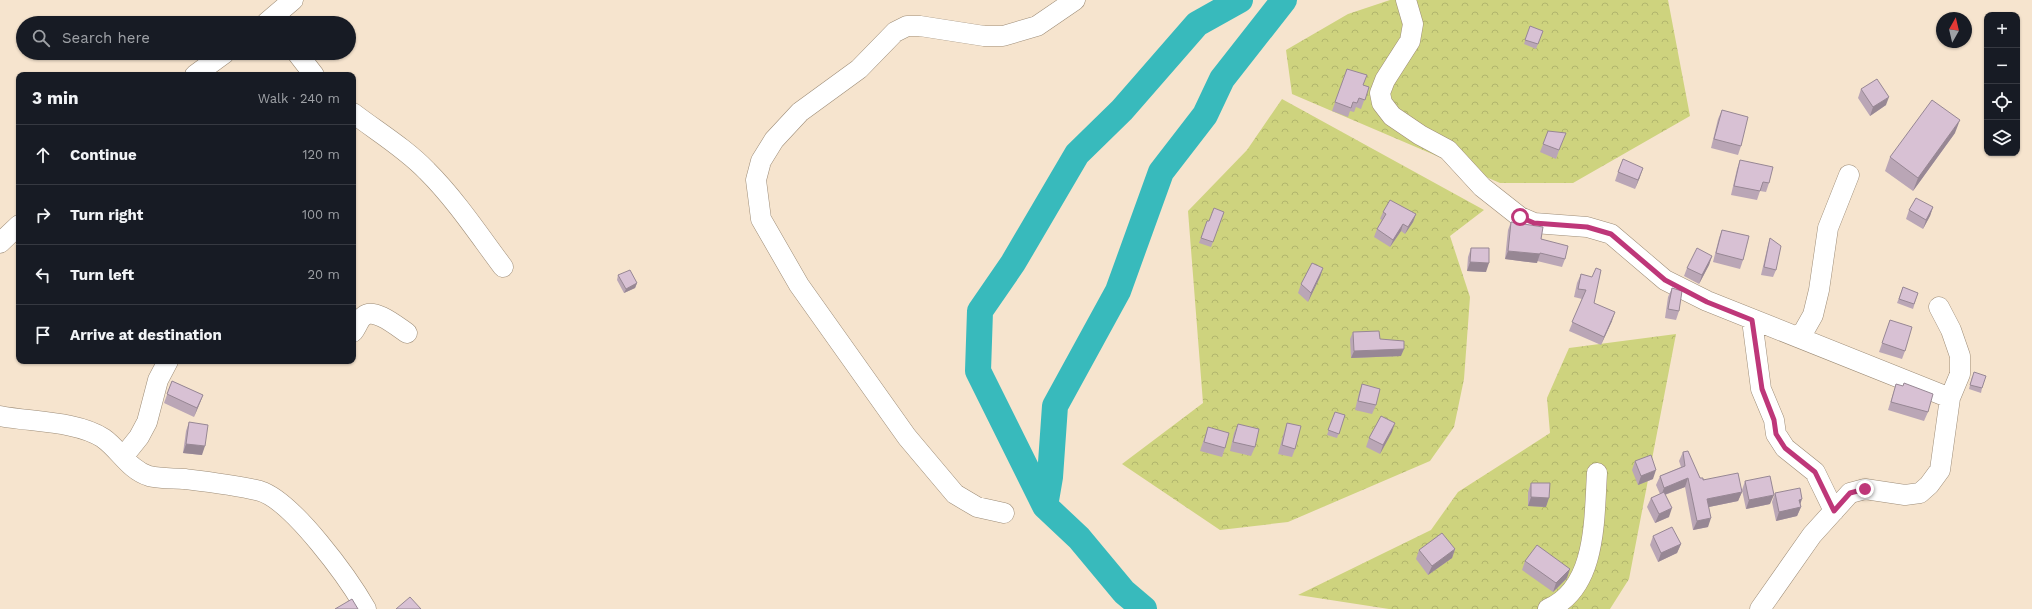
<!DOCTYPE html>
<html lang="en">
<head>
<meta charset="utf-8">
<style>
	:root { --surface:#171b24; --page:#20242c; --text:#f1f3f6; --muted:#9ea1a6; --line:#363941 }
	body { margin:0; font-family:"Work Sans",sans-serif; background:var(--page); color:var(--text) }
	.controls { position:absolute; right:12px; top:12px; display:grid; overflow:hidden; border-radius:8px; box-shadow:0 1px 3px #0004 }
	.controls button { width:36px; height:36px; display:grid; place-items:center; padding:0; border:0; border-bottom:1px solid var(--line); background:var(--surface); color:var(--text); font:20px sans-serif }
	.compass { position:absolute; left:1936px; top:12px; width:36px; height:36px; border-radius:50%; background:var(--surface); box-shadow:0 1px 3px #0004; rotate:8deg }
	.stop { position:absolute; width:12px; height:12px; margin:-9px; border:3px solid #be3779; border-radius:50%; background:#fff }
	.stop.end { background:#be3779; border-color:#fff; box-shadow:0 1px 4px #0008 }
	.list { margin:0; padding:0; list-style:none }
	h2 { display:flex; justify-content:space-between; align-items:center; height:52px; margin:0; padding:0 16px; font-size:17px }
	h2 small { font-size:13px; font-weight:400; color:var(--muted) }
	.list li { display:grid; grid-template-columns:26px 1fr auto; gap:12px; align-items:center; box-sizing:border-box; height:60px; padding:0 16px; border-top:1px solid var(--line) }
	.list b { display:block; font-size:15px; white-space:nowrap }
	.list em { font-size:13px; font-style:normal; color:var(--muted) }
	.icon { flex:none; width:22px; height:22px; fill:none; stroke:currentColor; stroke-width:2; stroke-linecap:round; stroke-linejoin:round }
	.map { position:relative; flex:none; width:2032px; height:609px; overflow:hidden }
	.search { position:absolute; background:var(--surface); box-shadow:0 1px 3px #0004; left:16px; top:16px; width:340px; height:44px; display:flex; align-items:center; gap:10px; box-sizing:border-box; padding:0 14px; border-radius:22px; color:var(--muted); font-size:15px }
	.panel { position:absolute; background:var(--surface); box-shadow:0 1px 3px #0004; left:16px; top:72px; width:340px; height:292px; border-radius:8px }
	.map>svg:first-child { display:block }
	.forest { fill:url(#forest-crowns) }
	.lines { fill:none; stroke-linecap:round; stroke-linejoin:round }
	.river { stroke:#38babc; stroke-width:26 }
	.minor-casing { stroke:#9d8c77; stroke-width:21 }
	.minor { stroke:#fff; stroke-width:20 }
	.wall { fill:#baa6b6 }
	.shaded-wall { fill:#978794 }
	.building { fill:#d8c1d4; stroke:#978794 }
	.route { stroke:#be3779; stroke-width:5 }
</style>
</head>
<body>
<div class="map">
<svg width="2032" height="609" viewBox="0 0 2032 609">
	<defs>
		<pattern id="forest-crowns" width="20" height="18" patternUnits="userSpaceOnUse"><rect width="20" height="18" fill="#ced37e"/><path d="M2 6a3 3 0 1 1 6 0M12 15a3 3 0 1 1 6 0" fill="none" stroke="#b1b56d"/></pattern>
	</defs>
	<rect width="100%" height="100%" fill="#f6e4ce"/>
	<path class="forest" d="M1390,0h278l22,116 -117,67h-73l-208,-89 -6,-44 62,-36z
		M1282,99l202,111 -34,26 20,61 -6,82 -10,48 -24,34 -142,61 -68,8 -98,-66 81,-61 -15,-192 59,-61z
		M1676,334l-47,245 -19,30h-221l-91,-14 133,-65 27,-38 92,-59 -3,-35 22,-50z"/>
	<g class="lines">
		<path class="river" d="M1045,506l5,-29 5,-71 63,-115 43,-119 44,-57 17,-36 62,-79
			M1144,609l-20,-17 -45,-54 -34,-32 -67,-135 2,-60 33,-48 64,-109 45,-44 75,-86 43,-24"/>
		<g class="minor-casing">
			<path id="minor" d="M1406,0l7,24 -3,17 -25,39 -5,13 2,10 10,13 28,19 28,15 34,37 38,30 14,6 53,4 24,7 54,46 42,21 243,97
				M266,23l27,-23
				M297,53l17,22
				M195,75l30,-22
				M353,113c25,19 53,36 74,58 29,29 52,64 76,96
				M0,243l19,-18
				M1752,320l9,69 13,31 2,14 9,14 30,24 19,39
				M353,332c4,-5 6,-13 11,-16 10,-9 34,11 43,17
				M1800,338l13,-23 6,-25 9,-62 21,-53
				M0,416c31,6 77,5 103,22 16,11 26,32 46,38 11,3 25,2 36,3 25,3 51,6 75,12 33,10 89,88 106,118
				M123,457l16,-20 8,-15 11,-42 10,-19
				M1004,513l-27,-6 -22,-13 -48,-57 -108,-152 -38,-66 -5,-39 5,-19 13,-21 26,-28 59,-43 36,-37 12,-6h13l64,10h19l34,-10 38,-26
				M1548,609c49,-21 46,-90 49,-136
				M1760,609l52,-74 38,-42 15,-4 40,6 15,-2 9,-8 11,-15 10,-72 10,-24v-18l-9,-26 -12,-23"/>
		</g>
		<use href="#minor" class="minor"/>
	</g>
	<path class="wall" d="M1530,26l13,5 -7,18 -12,-5z
		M1347,69l16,16 6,2 -8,22 -5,-2 -2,5 -4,-1 -2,6 -16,-6z
		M1861,89l25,16 -16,11 -12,-18z
		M1722,110l19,36 -3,9 -27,-7 7,-29z
		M1548,131l14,11 -6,17 -16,-7z
		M1955,133l-42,58 -28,-20 5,-14z
		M1740,160l29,23 -3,9 -6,-1 -3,9 -26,-5 6,-26z
		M1618,172l22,5 -5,12 -20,-8z
		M1933,207l-3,9 -7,13 -17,-10 3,-9z
		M1224,212l-13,35 -12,-4 8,-22h2z
		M1383,212l33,2 -3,8 -8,12 -4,-3 -11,16 -16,-10 3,-8 5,-9 -2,-1z
		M1511,222l30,17 24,20 -3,8 -25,-6v2l-32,-4 3,-29z
		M1722,230l21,30 -3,9 -27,-7 6,-24z
		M1770,238l6,32 -3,7 -12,-2 7,-30z
		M1471,248l15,24 -19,-1 1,-14z
		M1712,256l-3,9 -10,19 -15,-8 3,-8z
		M1323,268l-3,9 -12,25 -10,-9 3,-9z
		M1581,274l13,29 18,18 -11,24 -32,-14 13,-32 -8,-2 3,-14z
		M618,275l19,8 -2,5 -11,5 -7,-13z
		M1903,287l15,6 -5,16 -16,-6z
		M1672,288l7,23 -3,9 -11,-2 3,-21z
		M1890,320l15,31 -3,8 -23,-7z
		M1353,332l27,7 21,17 -50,2 -1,-19z
		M1972,377l10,11 -1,5 -12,-4z
		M172,381l31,14 -9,22 -30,-14z
		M1362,384l14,21 -4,9 -17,-4 4,-17z
		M1896,384l32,28 -4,9 -36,-11z
		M1335,412l10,3 -8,23 -10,-3z
		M189,422l13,33 -19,-2 3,-22z
		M1287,423l8,26 -3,8 -14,-3 6,-22z
		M1238,424l17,23 -4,9 -21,-5 4,-18z
		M1208,427l17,21 -3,9 -22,-6z
		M1392,432l-12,22 -14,-7 3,-9z
		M1683,452l17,26 42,14 -4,9 -29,6 -1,20 -15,3 -8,-43 -20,8 4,22 -14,6 -8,-16 4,-9 9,-4 -4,-9 4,-9 21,-9 -2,-6z
		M1635,461l18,18 -15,6 -6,-15z
		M1745,481l25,23 -24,5 -4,-19z
		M1531,483l15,24 -18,-1v-14z
		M1775,493l25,12 1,2 -4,9 -21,5 -4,-19z
		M1653,536l28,8 -4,9 -19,9 -8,-17z
		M1455,549l-3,9 -24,17 -12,-16 3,-9z
		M1525,561l42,17 -14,14 -31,-22z"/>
	<path class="shaded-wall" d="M1889,97l-3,8 -16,11 3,-9z
		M1960,120l-5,13 -42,58 5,-13z
		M1643,168l-3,9 -5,12 3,-9z
		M1933,207l-3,9 -7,13 3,-9z
		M1416,214l-3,8 -8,12 3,-7z
		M1403,224l-2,7 -11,16 3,-7z
		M1508,251l32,3 -3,9 -32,-4z
		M1712,256l-3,9 -10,19 3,-9z
		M1470,262l19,1 -3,9 -19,-1z
		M1323,268l-3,9 -12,25 3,-9z
		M637,283l-2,5 -11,5 2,-4z
		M1615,312l-3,9 -11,24 3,-8z
		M1404,349l-3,7 -50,2 3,-7z
		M203,395l-3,8 -6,14 3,-9z
		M1395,423l-3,9 -12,22 3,-9z
		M186,444l19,2 -3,9 -19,-2z
		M1656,470l-3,9 -15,6 3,-9z
		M1688,478l-3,9 -24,9 3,-8z
		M1742,492l-4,9 -34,7 3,-9z
		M1774,495l-4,9 -24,5 3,-9z
		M1531,497l18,1 -3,9 -18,-1z
		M1802,499l-3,9 2,-1 -4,9 -21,5 3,-9 20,-12z
		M1672,508l-3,9 -14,6 4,-9z
		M1711,518l-3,9 -15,3 4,-9z
		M1681,544l-4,9 -19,9 3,-9z
		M1455,549l-3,9 -24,17 4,-9z
		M1570,569l-3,9 -14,14 3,-9z"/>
	<path class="building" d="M1530,26l13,5 -5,13 -13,-4z
		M1347,69l20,6 -4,10 6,2 -4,13 -6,-2 -2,5 -4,-1 -2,6 -16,-6z
		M1877,79l12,18 -16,10 -12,-18z
		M1932,100l28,20 -42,58 -28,-21z
		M1722,110l26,7 -7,29 -27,-7z
		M1548,131l18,2 -7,17 -16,-6z
		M1623,159l20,9 -5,12 -20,-8z
		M1740,160l33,7 -4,16 -6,-1 -3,9 -26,-5z
		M1916,198l17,9 -7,13 -17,-10z
		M1390,200l26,14 -8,13 -5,-3 -10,16 -16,-11 9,-15 -3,-2z
		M1214,208l10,4 -11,30 -12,-4 6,-17h2z
		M1511,222l32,5 -2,12 27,7 -3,13 -25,-6v1l-32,-3z
		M1722,230l27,6 -6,24 -27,-7z
		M1770,238l11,8 -5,24 -12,-3z
		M1471,248h18v15l-19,-1z
		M1697,248l15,8 -10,19 -15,-7z
		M1312,263l11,5 -12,25 -10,-9z
		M1596,268l5,2 -7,33 21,9 -11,25 -32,-15 14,-32 -8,-1 3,-15 11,3z
		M630,270l7,13 -11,6 -8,-14z
		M1903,287l15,6 -4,11 -15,-5z
		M1672,288l10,3 -3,20 -11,-2z
		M1890,320l22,7 -7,24 -23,-8z
		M1379,331l1,8 24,2v8l-50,2 -1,-19z
		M1974,372l12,4 -4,12 -12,-3z
		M172,381l31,14 -6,13 -30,-14z
		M1904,383l29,11 -5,18 -37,-10 5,-18 7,2z
		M1362,384l18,5 -4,16 -18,-4z
		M1335,412l10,3 -6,19 -11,-4z
		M1381,416l14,7 -12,22 -14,-7z
		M189,422l19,3 -3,21 -19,-2z
		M1287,423l14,3 -6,23 -13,-4z
		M1238,424l21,5 -4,18 -22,-5z
		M1208,427l21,6 -4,15 -21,-6z
		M1688,451l12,27h3v2l35,-7 4,19 -35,7 4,19 -14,3 -9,-43 -24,10 -4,-12 25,-10 -2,-14z
		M1651,455l5,15 -15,6 -6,-15z
		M1770,476l4,19 -25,5 -4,-19z
		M1531,483h19l-1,15 -18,-1z
		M1800,488l2,11 -3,1 2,7 -22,5 -4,-19z
		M1664,492l8,16 -13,6 -8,-16z
		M1672,527l9,17 -20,9 -8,-17z
		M1442,533l13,16 -23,17 -13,-16z
		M1537,545l33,24 -14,14 -31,-22z
		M410,597l11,12h-25z
		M352,599l6,10h-23z"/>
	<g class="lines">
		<path class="route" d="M1520,217l14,6 53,4 24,7 54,46 42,22 45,18 10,69 12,31 2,14 9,14 30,24 19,39 16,-18 15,-4"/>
	</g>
</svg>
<div class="controls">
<button>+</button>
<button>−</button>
<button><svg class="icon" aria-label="locate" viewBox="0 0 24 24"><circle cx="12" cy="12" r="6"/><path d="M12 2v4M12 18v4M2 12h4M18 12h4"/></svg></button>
<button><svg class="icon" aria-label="layers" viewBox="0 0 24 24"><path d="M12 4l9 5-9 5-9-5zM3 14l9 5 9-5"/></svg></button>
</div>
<svg class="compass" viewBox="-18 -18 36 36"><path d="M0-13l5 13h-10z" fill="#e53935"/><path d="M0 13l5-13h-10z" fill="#9ea1a6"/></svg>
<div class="stop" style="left:1520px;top:217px"></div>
<div class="stop end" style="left:1865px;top:489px"></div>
<div class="search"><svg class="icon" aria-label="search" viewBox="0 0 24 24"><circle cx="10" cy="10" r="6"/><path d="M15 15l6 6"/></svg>Search here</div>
<section class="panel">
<h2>3 min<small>Walk · 240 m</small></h2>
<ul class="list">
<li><svg class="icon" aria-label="ahead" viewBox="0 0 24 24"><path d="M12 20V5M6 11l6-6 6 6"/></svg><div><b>Continue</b></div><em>120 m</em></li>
<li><svg class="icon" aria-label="right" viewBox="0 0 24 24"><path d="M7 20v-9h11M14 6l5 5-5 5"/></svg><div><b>Turn right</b></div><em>100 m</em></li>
<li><svg class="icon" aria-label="left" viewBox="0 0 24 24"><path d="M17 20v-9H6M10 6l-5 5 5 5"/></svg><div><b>Turn left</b></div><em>20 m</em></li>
<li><svg class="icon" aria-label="arrive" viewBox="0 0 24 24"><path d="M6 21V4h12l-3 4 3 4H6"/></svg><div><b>Arrive at destination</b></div></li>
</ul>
</section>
</div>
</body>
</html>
